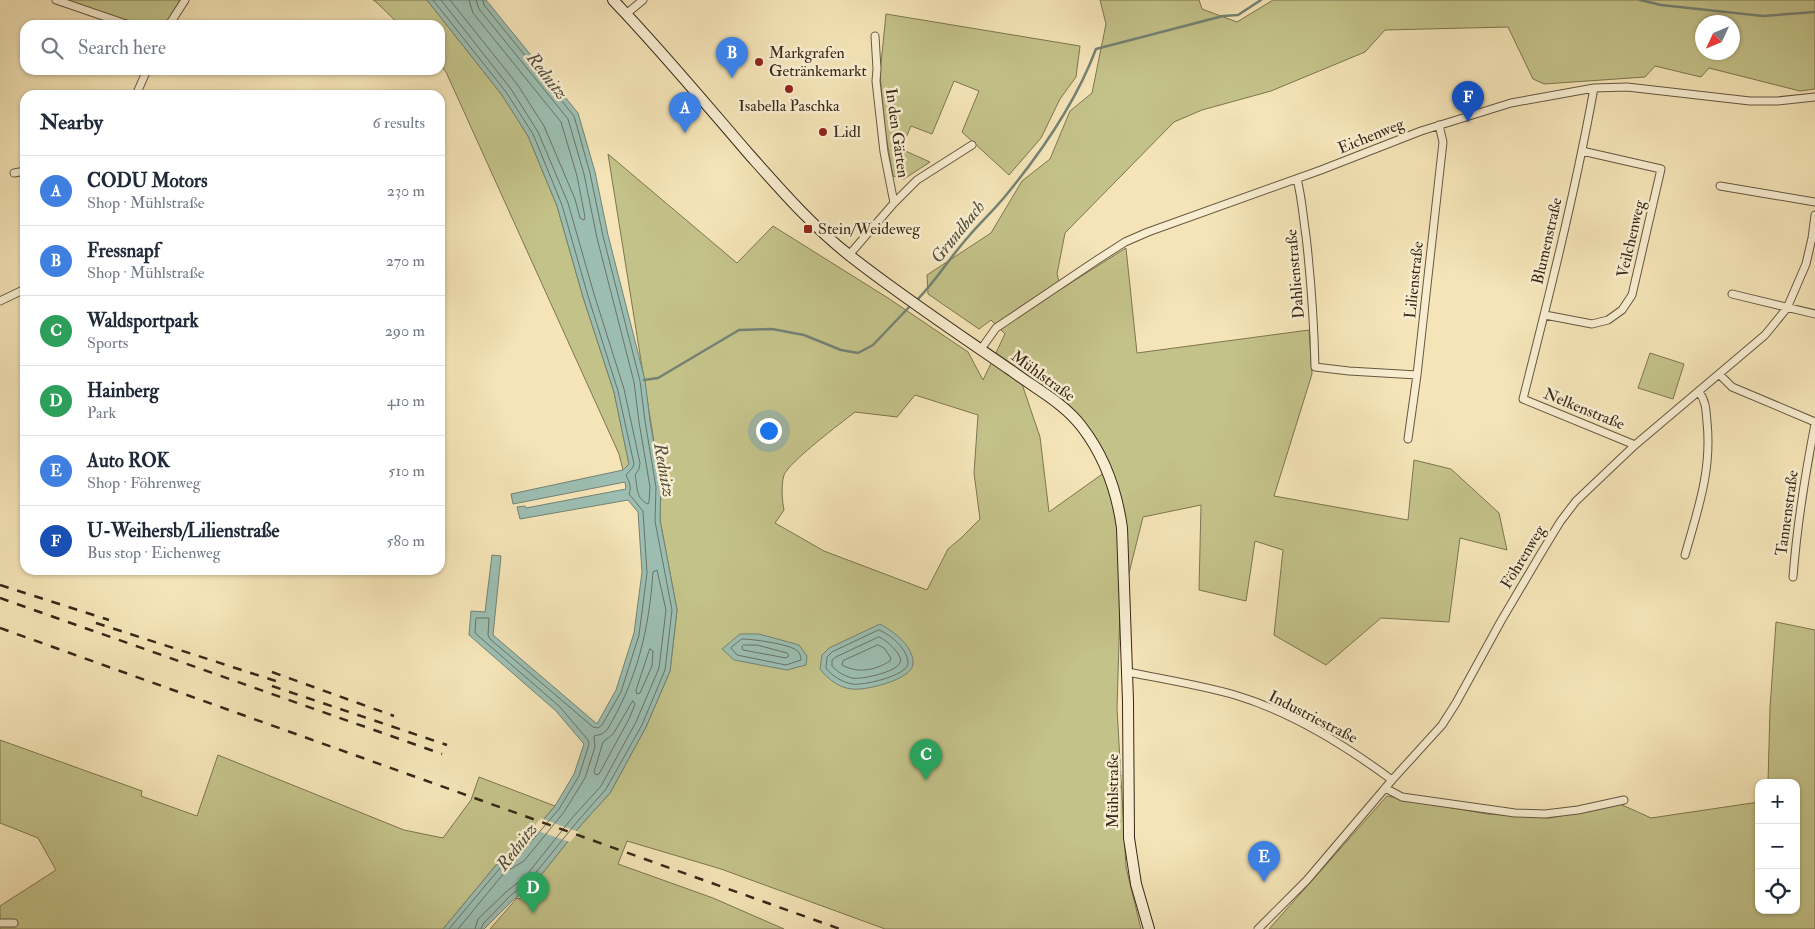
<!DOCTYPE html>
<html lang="en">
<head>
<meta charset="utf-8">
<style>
	:root { --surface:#fff; --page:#f6f6f7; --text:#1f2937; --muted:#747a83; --line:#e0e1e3; --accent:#ea580c }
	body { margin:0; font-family:"IM FELL Double Pica",serif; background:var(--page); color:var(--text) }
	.controls { position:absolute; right:15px; bottom:15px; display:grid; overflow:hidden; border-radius:10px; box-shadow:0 1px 4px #0004 }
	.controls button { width:45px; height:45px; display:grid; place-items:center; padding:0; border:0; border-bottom:1px solid var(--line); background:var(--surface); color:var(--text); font:25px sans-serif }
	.compass { position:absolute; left:1695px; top:15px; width:45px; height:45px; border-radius:50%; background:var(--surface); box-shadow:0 1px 4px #0004; rotate:226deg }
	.you { position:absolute; left:768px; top:430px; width:18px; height:18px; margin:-12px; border:4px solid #fff; border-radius:50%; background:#1a73e8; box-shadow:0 0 0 8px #1a73e833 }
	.badge { display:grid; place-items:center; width:32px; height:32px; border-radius:50%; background:var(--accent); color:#fff; font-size:16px; font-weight:700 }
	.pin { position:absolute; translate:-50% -41px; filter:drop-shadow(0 1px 2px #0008) }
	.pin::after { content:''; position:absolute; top:26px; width:18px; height:15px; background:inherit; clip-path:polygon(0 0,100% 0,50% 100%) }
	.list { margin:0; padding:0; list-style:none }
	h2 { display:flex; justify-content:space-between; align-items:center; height:65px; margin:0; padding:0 20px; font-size:21px }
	h2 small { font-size:16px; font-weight:400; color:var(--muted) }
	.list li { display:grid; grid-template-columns:32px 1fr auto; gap:15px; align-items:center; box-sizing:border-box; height:70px; padding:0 20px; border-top:1px solid var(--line) }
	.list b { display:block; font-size:19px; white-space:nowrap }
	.list p { margin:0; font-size:16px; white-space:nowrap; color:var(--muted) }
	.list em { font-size:16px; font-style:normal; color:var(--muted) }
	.icon { flex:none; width:28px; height:28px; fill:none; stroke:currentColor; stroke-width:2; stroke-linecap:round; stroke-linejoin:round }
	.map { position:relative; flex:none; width:1815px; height:929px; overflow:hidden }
	.search { position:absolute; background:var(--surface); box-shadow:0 1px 4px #0004; left:20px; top:20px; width:425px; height:55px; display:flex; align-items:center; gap:12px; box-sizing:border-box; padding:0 18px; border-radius:15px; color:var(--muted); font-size:19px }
	.panel { position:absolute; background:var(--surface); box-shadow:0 1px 4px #0004; left:20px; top:90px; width:425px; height:485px; border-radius:15px }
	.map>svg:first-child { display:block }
	.green { fill:#c3c289; stroke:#7d7550; fill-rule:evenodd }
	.water { fill:#9cbeb2; stroke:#748274 }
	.pier { fill:#f4e4b7 }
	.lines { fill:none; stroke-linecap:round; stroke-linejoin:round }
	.shore { stroke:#6a7365; stroke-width:1 }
	.stream { stroke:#748274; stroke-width:2.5 }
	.street-casing { stroke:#665740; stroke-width:9 }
	.secondary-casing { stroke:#372818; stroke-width:12 }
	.street { stroke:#f8edd0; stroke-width:7 }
	.secondary { stroke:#f8edd0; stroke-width:10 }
	.rail { stroke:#372818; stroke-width:2.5; stroke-dasharray:9 9; stroke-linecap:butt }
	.poi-dot { fill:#8f2418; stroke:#f8edd0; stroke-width:2 }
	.labels { text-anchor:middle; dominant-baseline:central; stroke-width:5; stroke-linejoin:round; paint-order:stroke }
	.poi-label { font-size:16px; fill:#372818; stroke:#f8edd0; text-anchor:start }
	.street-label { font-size:16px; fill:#372818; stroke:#f8edd0 }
	.water-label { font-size:18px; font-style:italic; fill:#504e3e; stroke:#f8edd0 }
</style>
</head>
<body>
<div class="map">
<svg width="1815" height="929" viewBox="0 0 1815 929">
	<rect width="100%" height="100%" fill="#f4e4b7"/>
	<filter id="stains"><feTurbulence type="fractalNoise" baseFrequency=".004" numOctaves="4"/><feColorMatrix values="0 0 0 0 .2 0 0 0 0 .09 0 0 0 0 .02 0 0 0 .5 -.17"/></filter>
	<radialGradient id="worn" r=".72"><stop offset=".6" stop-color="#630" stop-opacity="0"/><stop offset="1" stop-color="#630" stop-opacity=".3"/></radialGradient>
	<path class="green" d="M65,0h115l-15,25h-28z
		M373,0h54l75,95 26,41 29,70 26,91 31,95 15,72 -6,6 -4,-16 -173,-382 -6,-7v-40h-40l-25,-24z
		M1100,0h99l3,9 35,13 36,-22h542v89l-15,2 -91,-23 -8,9 -46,-11 -10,11 -101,7 -11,-5 -25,-52 -123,3 -20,22 -94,39 -69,19 -28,12 -109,111 -8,41 4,15 65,-41 11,105 172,-23 3,44 -38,122 134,24 6,-60 37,9 48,44 8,37 -47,-12 -11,84 -68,-4 -55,47 -52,-30 9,-85 -28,-9 -9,60 -47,-11 2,-85 -58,12 -23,92 -3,99 9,159 15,62h-256l-164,-60 -94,-28 -9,23 95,34 71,31h-294l27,-31 2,1 14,-14 48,-60 29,-32 36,-66 24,-56 7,-61 -17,-90 1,-34 -53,-332 129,109 36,-37 115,72 80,54 15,28 22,-46 -14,-14 -12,9 -51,-35 -1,-19 64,-42 31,-52 28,-22 20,-48 22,-18 14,-69zM1702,22h30v30h-30zM1022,384l38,22 48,64 -59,42 -9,-75zM915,395l63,20 -4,58 6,46 -19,19 -13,11 -21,41 -103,-39 -49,-28 9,-13c-2,-10 -3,-25 0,-35 5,-13 57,-52 71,-63l42,5z
		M886,14l194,32 -4,31 -16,22 -19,39 -32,37 -47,-43 17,-41 -25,-10 -22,53 -21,-8 -10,23 29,13 -26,17 -11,-3 -8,-46 -5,-56z
		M1650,353l34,11 -11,35 -35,-11z
		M1776,622l39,8v299h-546l118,-133 100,18 63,4 70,-14 31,14 108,-16v108h37v-127h-28l2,-75z
		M0,740l142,51 -1,5 56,20 21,-61 186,75 39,8 28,-38 8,-23 76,29 -40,47 -18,11 -54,65h-443v-23l56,-36 -18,-32 -38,-15z"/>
	<path class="water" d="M427,0h59l92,113 17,59 13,63 37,145 5,41 11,65 -1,34 17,90 -7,61 -24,56 -36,66 -29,32 -48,60 -20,15 -29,29h-41l54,-65 18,-11 40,-47 19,-32 10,-30 -28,-33 -87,-76 2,-24 14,1 7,-57 9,1 -8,79 104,89 19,-34 18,-57 8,-61 -4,-60 -10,-12 -108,19 -3,-12 8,-1 1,2 100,-19 -1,-7 -112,22 -2,-10 112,-24 6,-6 -15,-72 -31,-95 -26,-91 -29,-70 -26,-41z
		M880,624c13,7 34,22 33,40 -1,16 -49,27 -61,25 -13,-1 -24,-10 -32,-20l2,-14 7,-7z
		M740,634h19l40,11 8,11 -1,9 -19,5 -53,-10 -12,-11z"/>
	<path class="pier" d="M541,818l18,7 20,7 -9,10 -38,-13z"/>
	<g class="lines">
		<path class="shore" d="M433,0l73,92 27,42 29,71 26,91 30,95 16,73 -1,3 -7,8c3,7 6,11 3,19l14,17 4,62 -8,62 -18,57 -19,33 -4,3 -5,-1 -103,-88 -2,-4 1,-17h-13l-1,15 85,74 28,33 1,4 -10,32 -20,33 -40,47 -19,12 -51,61
			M441,0l70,89 27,43 30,71 26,91 30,95 16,74 -1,6 -4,6c3,12 0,23 13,29l1,-2 1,-15 -11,-65 -5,-40 -37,-144 -13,-64 -16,-55 -89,-110 -3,-9
			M450,0l67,84 27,42 31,73 5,19 4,2 1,-3 -8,-41 -16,-54 -88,-109 -4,-13
			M879,630c11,4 30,20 29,34 -2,12 -46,22 -56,20 -10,-2 -20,-8 -26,-16l1,-11 5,-5z
			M879,637c6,2 25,18 21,26 -4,9 -39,17 -48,15 -7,-2 -15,-6 -20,-12v-6l4,-3z
			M742,639c11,0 46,5 54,11 4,2 5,7 5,10l-15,5 -49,-10 -6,-7z
			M744,645h13l30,8 2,3 -3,2 -43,-8 -1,-3z
			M878,645l6,3 7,10 -1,3c-14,9 -32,13 -48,4l1,-4z
			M650,649l3,2 -1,15 -12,27 -3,1 -1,-3z
			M633,701l2,3 -6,15 -30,55 -3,1 -2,-3 9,-30 10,-8z
			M458,929l46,-56 20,-12 40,-49 21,-34 10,-31 -1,-11 8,-2 5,-4c30,-50 42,-100 46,-158l4,-2 9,40 -7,58 -23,54 -35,64 -29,32 -47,59 -19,15 -28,27 -3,10
			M481,929l2,-5 27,-28 19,-15 48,-59 29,-33 36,-64 23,-55 7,-60 -17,-89 1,-34 -11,-66 -5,-40 -37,-145 -13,-63 -16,-57 -90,-111 -1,-5"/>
		<path class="stream" d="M1640,0l21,5 102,11 52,-4
			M916,301c20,-20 34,-44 53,-65 12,-14 26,-27 38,-42 36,-44 69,-92 89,-145l127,-33 15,-1 23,-15
			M644,380l14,-2 81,-48 33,-1 32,6 37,15 17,3 15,-8 39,-41"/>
		<g class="street-casing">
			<path id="street" d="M56,0l73,25
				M626,14l17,-14
				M169,25l16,-25
				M875,36l2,33 -1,12 8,71 10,51
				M1594,88c-19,105 -45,208 -71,311l112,46
				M136,95l11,-25
				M14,173l11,-2
				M1297,179c5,19 6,38 9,57 5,44 8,87 9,131l34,4 68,4
				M1720,186l95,16
				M849,255l45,-52 23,-23 55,-35
				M1732,294l83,20
				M0,301l25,-12
				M1545,315l47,9 16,-4 14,-10 10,-15 29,-126 -79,-18
				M981,349l15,-21 101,-68 28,-18 23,-10 173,-62 100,-39 90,-28 83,-15 33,-1 123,14h27l38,-4
				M1720,375l12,12 83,35
				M1408,439l9,-64 26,-233 -4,-17
				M1685,555c13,-46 27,-85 22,-133 -1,-12 -1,-21 -8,-30
				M1793,577c4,-52 12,-102 22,-153
				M1127,672c36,7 73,13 108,23 57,17 110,50 157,85
				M1385,788l17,9 113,16 30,1 33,-4 46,-10
				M0,923h14
				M1258,929l49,-49 85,-100 50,-55 14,-22 45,-82 39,-66 20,-33 16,-21 59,-56 130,-110 22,-27 19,-44 6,-26 3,-23"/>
		</g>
		<g class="secondary-casing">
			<path id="secondary" d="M613,0c47,49 91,102 135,153 32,36 63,72 101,102 52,41 108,78 163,116 24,18 52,32 70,56 23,30 35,65 40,101l6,173 1,137 7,46 13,45"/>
		</g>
		<use href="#street" class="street"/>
		<use href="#secondary" class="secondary"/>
		<path class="rail" d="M0,585l109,35
			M0,598l442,156
			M96,623l186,60
			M0,628l840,301
			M272,672l122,44
			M272,686l175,59"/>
	</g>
	<g class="poi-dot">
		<circle cx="759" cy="62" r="5"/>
		<circle cx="789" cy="89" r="5"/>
		<circle cx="823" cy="132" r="5"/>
		<rect x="803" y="224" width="10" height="10" rx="2.5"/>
	</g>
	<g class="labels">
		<g class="poi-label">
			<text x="769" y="53">Markgrafen<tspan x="769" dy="18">Getränkemarkt</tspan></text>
			<text x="789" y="106" text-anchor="middle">Isabella Paschka</text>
			<text x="833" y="132">Lidl</text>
			<text x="818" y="229">Stein/Weideweg</text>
		</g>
		<g class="street-label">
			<text transform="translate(897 133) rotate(82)">In den Gärten</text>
			<text transform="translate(1371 136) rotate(-22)">Eichenweg</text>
			<text transform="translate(1631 239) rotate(-77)">Veilchenweg</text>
			<text transform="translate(1547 241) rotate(-77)">Blumenstraße</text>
			<text transform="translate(1295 274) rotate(-95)">Dahlienstraße</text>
			<text transform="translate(1414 280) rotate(-84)">Lilienstraße</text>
			<text transform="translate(1043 376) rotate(36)">Mühlstraße</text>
			<text transform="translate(1584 409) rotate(22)">Nelkenstraße</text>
			<text transform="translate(1787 513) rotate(-82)">Tannenstraße</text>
			<text transform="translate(1523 557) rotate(-59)">Föhrenweg</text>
			<text transform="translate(1313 717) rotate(27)">Industriestraße</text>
			<text transform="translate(1113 791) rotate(-90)">Mühlstraße</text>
		</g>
		<g class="water-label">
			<text transform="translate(547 76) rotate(52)">Rednitz</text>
			<text transform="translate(958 232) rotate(-51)">Grundbach</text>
			<text transform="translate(664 470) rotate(80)">Rednitz</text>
			<text transform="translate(517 847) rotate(-52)">Rednitz</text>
		</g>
	</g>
	<rect width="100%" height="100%" filter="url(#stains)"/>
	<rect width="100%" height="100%" fill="url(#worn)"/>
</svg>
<div class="controls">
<button>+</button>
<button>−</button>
<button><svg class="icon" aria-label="locate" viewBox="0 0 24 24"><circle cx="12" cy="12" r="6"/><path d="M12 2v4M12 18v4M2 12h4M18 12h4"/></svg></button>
</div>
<svg class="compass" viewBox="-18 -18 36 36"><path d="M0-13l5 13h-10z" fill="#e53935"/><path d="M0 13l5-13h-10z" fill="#747a83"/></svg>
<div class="you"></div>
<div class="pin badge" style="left:685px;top:133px;background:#3f7fe0">A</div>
<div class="pin badge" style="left:732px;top:78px;background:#3f7fe0">B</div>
<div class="pin badge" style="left:926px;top:780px;background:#2e9e5b">C</div>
<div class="pin badge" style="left:533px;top:913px;background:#2e9e5b">D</div>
<div class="pin badge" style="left:1264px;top:882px;background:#3f7fe0">E</div>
<div class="pin badge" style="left:1468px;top:122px;background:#1a4fb4">F</div>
<div class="search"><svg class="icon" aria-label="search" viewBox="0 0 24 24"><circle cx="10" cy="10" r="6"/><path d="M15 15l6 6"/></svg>Search here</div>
<section class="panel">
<h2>Nearby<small>6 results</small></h2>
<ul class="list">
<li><span class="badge" style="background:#3f7fe0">A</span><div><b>CODU Motors</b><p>Shop · Mühlstraße</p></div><em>230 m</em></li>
<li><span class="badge" style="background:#3f7fe0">B</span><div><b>Fressnapf</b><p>Shop · Mühlstraße</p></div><em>270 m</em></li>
<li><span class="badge" style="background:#2e9e5b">C</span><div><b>Waldsportpark</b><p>Sports</p></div><em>290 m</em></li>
<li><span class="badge" style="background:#2e9e5b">D</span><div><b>Hainberg</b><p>Park</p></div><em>410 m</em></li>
<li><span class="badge" style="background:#3f7fe0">E</span><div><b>Auto ROK</b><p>Shop · Föhrenweg</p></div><em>510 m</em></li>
<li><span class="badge" style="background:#1a4fb4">F</span><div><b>U-Weihersb/Lilienstraße</b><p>Bus stop · Eichenweg</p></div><em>580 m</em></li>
</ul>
</section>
</div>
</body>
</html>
